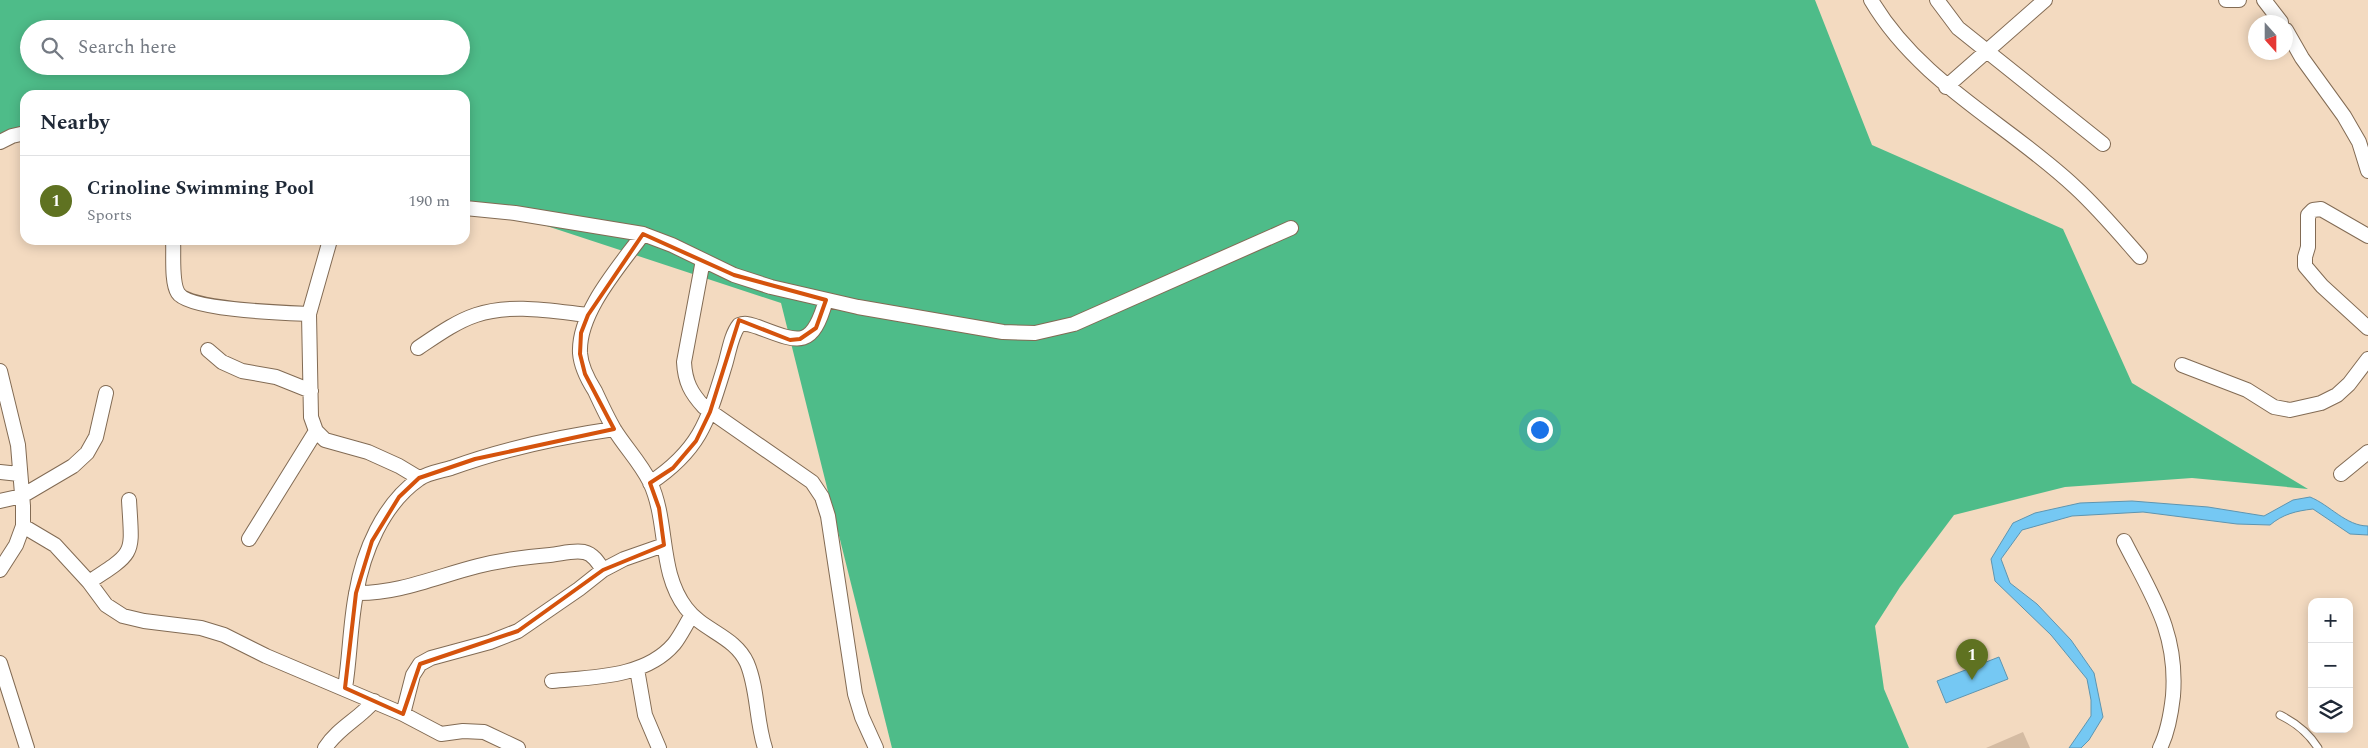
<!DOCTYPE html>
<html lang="en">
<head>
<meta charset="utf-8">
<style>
	:root { --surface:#fff; --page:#f6f6f7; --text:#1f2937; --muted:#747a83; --line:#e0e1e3; --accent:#5f7221 }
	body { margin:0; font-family:Spectral,serif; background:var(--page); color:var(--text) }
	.controls { position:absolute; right:15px; bottom:15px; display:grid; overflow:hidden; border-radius:10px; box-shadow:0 2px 12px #0003 }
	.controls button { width:45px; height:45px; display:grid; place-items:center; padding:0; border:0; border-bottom:1px solid var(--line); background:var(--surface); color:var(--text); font:25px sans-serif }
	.compass { position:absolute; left:2248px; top:15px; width:45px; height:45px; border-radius:50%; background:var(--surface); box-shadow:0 2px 12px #0003; rotate:159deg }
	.you { position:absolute; left:1539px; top:429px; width:18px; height:18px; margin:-12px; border:4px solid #fff; border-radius:50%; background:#1a73e8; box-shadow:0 0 0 8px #1a73e833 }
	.badge { display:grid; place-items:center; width:32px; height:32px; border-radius:50%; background:var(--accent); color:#fff; font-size:16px; font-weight:700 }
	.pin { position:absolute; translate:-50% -41px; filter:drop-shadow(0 1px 2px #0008) }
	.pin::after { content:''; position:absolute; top:26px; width:18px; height:15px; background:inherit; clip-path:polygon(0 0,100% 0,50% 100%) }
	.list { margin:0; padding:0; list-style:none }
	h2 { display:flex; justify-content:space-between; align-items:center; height:65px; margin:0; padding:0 20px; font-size:21px }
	h2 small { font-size:16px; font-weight:400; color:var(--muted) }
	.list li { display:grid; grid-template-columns:32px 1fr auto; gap:15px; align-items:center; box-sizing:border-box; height:90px; padding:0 20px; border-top:1px solid var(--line) }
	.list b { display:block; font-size:19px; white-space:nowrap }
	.list p { margin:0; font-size:16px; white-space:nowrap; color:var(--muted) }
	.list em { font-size:16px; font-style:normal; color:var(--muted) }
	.icon { flex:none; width:28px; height:28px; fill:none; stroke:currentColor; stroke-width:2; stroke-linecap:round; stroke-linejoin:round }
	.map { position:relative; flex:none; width:2368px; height:748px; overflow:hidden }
	.search { position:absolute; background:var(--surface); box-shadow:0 2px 12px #0003; left:20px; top:20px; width:450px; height:55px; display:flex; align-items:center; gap:12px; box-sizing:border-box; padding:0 18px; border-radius:28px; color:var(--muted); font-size:19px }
	.panel { position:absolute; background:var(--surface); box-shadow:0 2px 12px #0003; left:20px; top:90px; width:450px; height:155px; border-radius:15px }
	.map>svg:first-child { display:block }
	.forest { fill:#4ebc89; fill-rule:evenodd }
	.water { fill:#75c8f3; stroke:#5e95b0 }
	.building { fill:#d4bba2 }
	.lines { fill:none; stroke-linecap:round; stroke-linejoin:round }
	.lane-casing { stroke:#826b54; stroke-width:9 }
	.street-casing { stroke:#826b54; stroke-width:16 }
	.lane { stroke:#fff; stroke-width:7 }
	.street { stroke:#fff; stroke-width:14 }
	.marked { fill:none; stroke:#d5530d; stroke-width:4; stroke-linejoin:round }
</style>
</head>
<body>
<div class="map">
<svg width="2368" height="748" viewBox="0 0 2368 748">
	<rect width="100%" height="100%" fill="#f3dac0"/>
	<path class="forest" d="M0,0h1815l57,145 191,84 69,154 176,106 -116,-11 -127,9 -111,28 -54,72 -25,39 9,63 25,59h-1017l-111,-445 -316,-104v-104h-440v40l-25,11zM29,29h432v37h-432z"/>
	<path class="water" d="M2310,497c20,8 36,29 58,29v9l-18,-1 -37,-25c-17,2 -30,5 -43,16l-33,-1 -94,-12 -71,4 -50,14 -21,29 9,24 27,21 34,36 23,33 9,44 -14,23 -8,8h-12l22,-32v-16l-4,-21 -36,-44 -56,-54 -4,-22 22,-36 22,-10 45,-10 52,-2 76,6 56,9 29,-16z
		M1999,657l9,22 -62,24 -9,-22z"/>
	<path class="building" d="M2023,732l7,16h-44z"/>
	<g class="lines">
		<g class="lane-casing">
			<path id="lane" d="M2280,715c16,8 28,17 38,33"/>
		</g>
		<g class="street-casing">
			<path id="street" d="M1871,0c49,83 136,123 204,187 23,21 44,46 65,70
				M1937,0l21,28 145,116
				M2226,0h13
				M2264,0l17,22
				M2286,30l16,28 42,58 15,26 9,29
				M1946,87l99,-87
				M0,142l12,-6 13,-3
				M465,208l50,5 128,21 29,11 62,30 37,12 87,20 145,25 32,1 39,-9 217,-96
				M643,234c-23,32 -65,78 -63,119 1,14 8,27 15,38 6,13 12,26 19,38 11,18 26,33 36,53 19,41 8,89 36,126 17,23 49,28 61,55 11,26 9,58 18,85
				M2368,236l-47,-27 -8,1 -5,5v32l-3,10v9l17,20 46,42
				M173,240c1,13 -2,42 5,53 10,17 109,20 131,21
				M330,240l-21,74 2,103 5,14 9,9 43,12 31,14 20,12
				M703,260l-19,102c1,20 7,31 20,45l108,75 10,15 6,19 27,178 7,23 14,31
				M418,348c18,-12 37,-26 58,-33 35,-12 76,-4 112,0
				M208,350l14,12 20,9 34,6 35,14
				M2182,365l65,25 27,17 16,3 31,-7 16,-8 12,-11 19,-25
				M0,371l18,74 5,61v20l-7,19 -16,25
				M0,472l19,2
				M2341,474l27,-22
				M650,483c51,-34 58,-63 75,-118 4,-13 6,-30 14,-40 7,-3 12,0 19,2 42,16 54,22 68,-27
				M0,501l22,-5 51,-30 14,-13 9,-16 10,-44
				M23,526l32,19 34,37 17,23 17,11 21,5 57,7 23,7 42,21 137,58 38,20 22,-3 21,1 34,16
				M249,539l67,-108
				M2124,541c28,55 54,91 49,155 -2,18 -5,36 -13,52
				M89,582c48,-31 43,-27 40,-82
				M356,593c42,1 82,-17 122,-27 24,-6 47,-9 72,-11 11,-1 22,-5 34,-3 9,2 14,10 19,18
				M0,663l27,85
				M637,669l8,46 14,33
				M552,681c40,-4 93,-3 122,-37 7,-9 12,-20 18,-29
				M345,688c5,-31 5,-63 11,-94 7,-42 27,-90 63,-115 8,-6 22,-8 32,-11 52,-19 108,-31 163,-39
				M403,714l10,-39 7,-11 11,-6 59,-16 28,-11 61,-42 24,-19 21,-11 40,-14
				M325,748c13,-20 34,-29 49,-47"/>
		</g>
		<use href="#lane" class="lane"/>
		<use href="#street" class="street"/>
	</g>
	<path class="marked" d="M643,234l91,41 92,25 -10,28 -16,11 -10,1 -51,-20 -29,92 -14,29 -23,27 -23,15 9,25 5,37 -61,25 -85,61 -98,33 -17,50 -58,-26 11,-95 16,-52 27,-44 20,-19 56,-19 139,-30 -29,-55 -5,-20 1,-21 7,-18z"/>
</svg>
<div class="controls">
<button>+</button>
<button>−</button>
<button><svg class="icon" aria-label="layers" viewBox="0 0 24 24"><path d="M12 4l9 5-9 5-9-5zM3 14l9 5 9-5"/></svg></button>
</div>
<svg class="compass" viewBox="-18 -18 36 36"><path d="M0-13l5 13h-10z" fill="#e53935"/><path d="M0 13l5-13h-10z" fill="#747a83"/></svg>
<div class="you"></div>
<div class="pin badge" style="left:1972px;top:680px">1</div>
<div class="search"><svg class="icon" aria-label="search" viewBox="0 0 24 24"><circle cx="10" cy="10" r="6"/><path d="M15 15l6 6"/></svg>Search here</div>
<section class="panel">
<h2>Nearby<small></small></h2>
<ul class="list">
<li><span class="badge">1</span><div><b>Crinoline Swimming Pool</b><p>Sports</p></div><em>190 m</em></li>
</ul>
</section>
</div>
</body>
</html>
